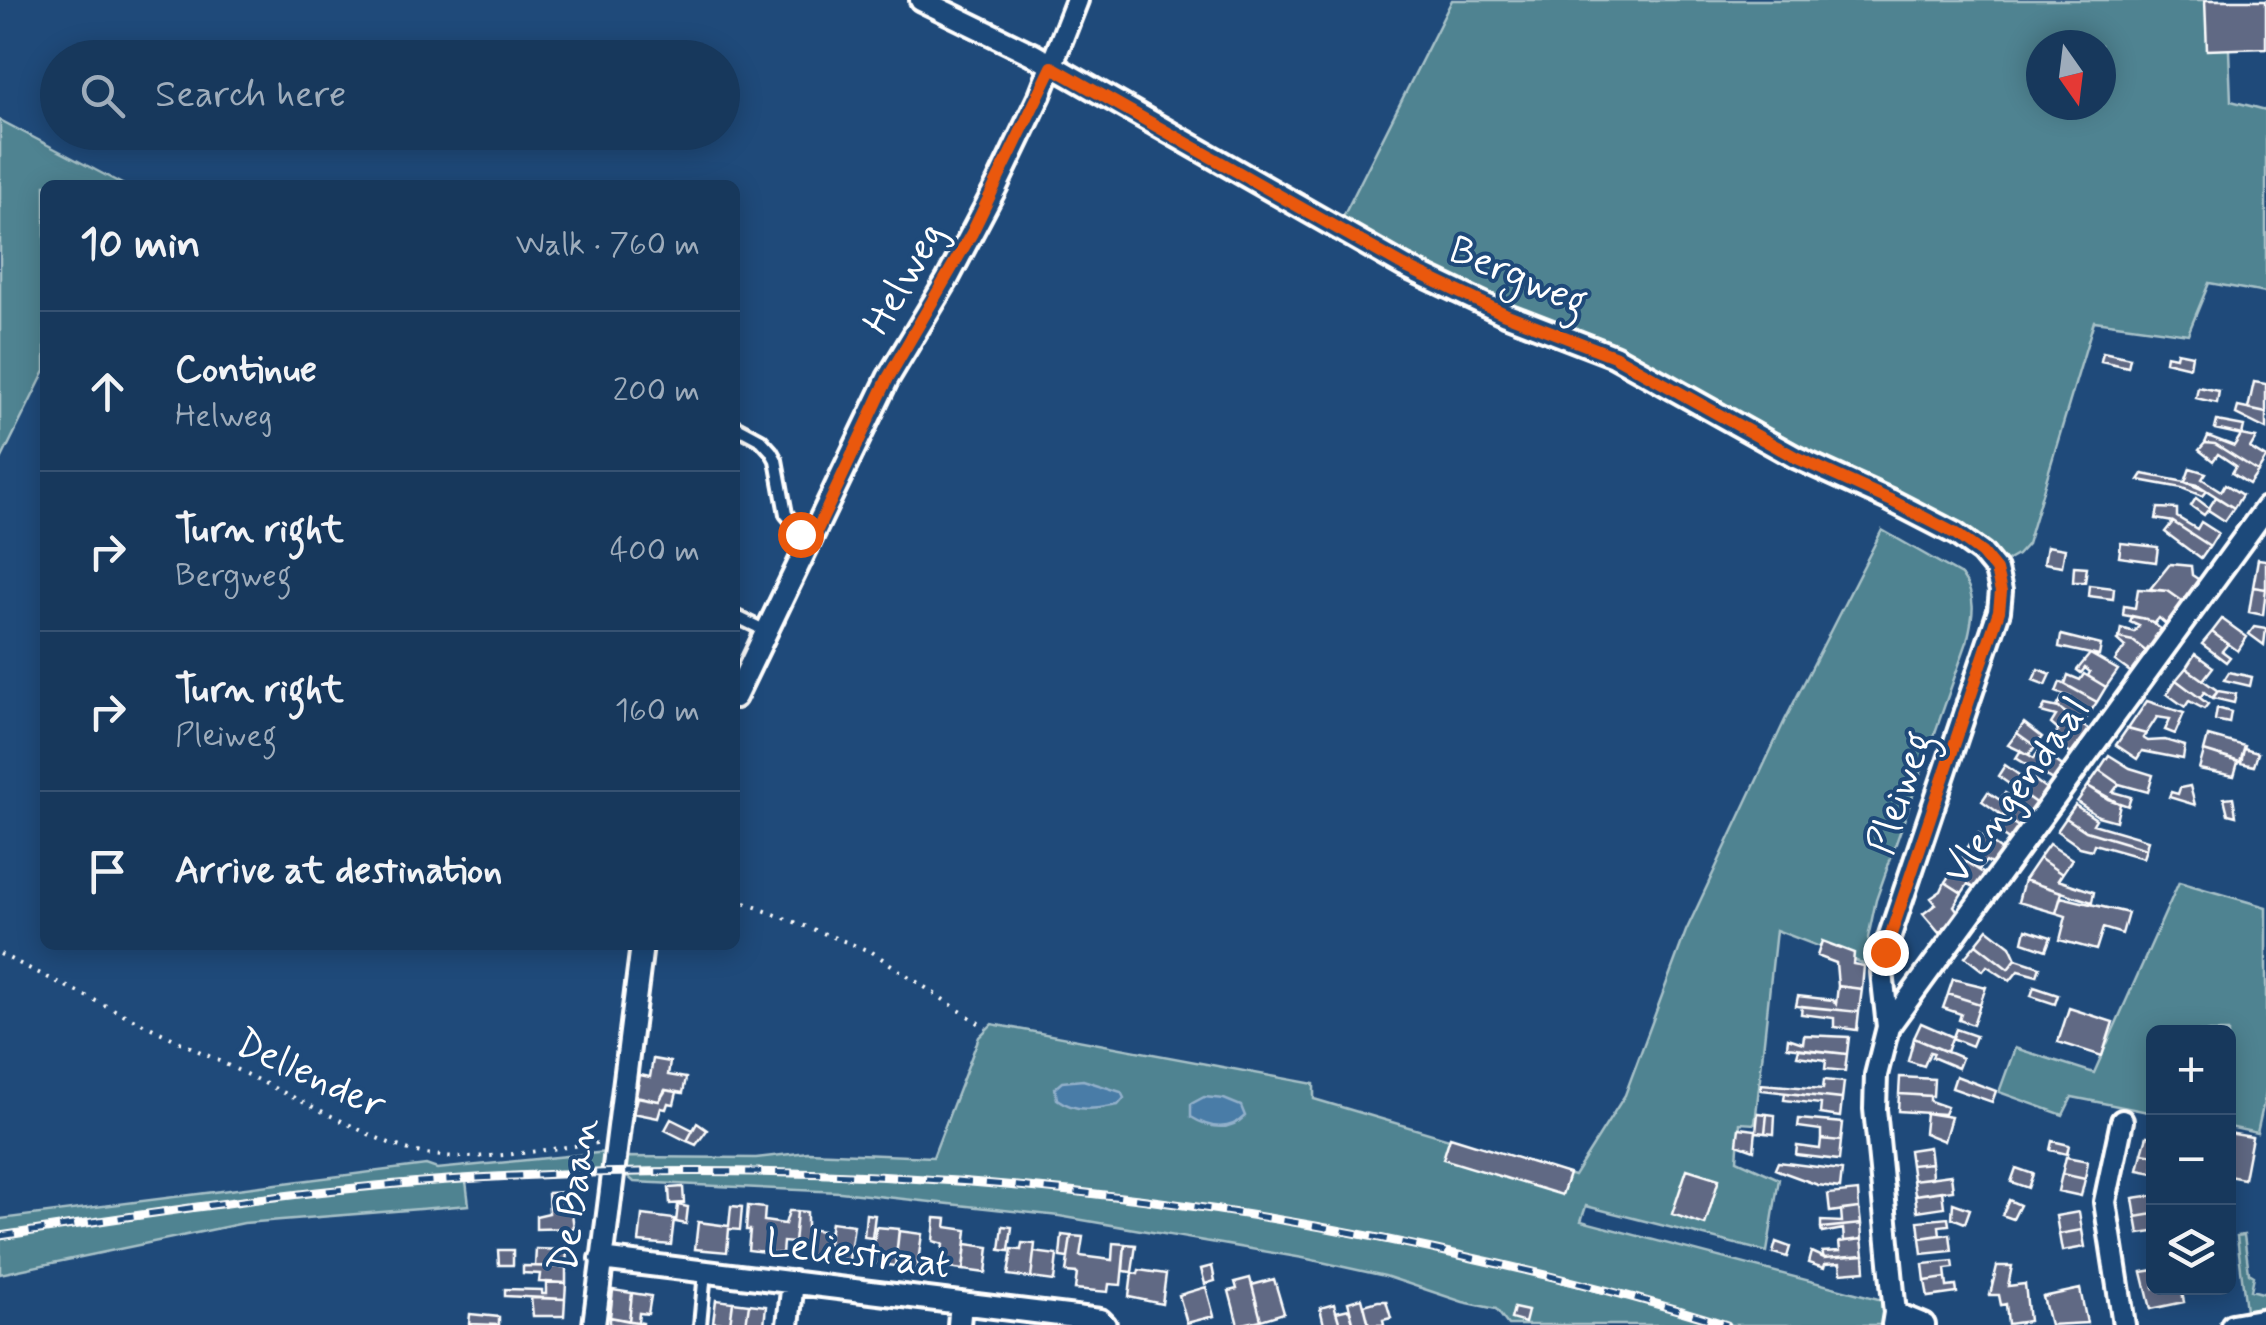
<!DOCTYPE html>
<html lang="en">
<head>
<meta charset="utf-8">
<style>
	:root { --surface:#17385c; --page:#203f62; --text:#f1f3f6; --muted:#9eacbb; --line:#365272 }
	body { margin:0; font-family:Mynerve,sans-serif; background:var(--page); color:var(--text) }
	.controls { position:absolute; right:30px; bottom:30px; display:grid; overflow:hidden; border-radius:15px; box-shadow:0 5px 25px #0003 }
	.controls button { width:90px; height:90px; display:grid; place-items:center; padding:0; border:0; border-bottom:2px solid var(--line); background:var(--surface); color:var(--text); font:50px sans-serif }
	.compass { position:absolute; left:2026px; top:30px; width:90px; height:90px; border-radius:50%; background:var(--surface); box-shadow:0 5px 25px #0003; rotate:166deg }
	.stop { position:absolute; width:30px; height:30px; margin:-22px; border:8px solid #ea580c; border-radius:50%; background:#fff }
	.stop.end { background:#ea580c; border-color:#fff; box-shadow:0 2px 10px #0008 }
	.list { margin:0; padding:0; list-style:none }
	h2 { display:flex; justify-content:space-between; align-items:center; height:130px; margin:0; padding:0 40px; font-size:42px }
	h2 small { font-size:32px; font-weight:400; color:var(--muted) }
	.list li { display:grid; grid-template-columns:65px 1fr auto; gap:30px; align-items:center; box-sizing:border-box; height:160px; padding:0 40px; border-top:2px solid var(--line) }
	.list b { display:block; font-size:38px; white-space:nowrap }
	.list p { margin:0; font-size:32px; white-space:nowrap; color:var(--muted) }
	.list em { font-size:32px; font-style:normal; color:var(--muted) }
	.icon { flex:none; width:55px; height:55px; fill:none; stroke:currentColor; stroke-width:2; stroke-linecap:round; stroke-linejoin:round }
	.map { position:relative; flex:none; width:2266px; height:1325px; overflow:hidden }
	.search { position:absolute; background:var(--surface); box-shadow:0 5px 25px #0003; left:40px; top:40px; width:700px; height:110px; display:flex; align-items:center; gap:25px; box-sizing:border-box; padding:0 35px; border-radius:55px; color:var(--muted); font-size:38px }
	.panel { position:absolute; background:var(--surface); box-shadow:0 5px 25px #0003; left:40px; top:180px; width:700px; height:770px; border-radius:15px }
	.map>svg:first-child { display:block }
	.green { fill:#4f8391; stroke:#a7c1c8; stroke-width:2.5; fill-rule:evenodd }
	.water { fill:#497ca7; stroke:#92b0ca; stroke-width:2.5 }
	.building { fill:#616984; stroke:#fff; stroke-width:2.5 }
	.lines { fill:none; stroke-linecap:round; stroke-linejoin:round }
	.lane-casing { stroke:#fff; stroke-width:18 }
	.street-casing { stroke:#fff; stroke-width:28 }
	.path { stroke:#fff; stroke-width:4; stroke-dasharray:2.5 8; stroke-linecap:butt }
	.lane { stroke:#1f4a7a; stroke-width:10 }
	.street { stroke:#1f4a7a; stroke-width:20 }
	.rail-casing { stroke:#fff; stroke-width:9 }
	.rail { stroke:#1f4a7a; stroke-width:5; stroke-dasharray:15; stroke-linecap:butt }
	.route { stroke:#ea580c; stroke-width:12 }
	.labels { text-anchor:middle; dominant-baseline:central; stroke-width:8; stroke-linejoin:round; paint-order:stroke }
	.street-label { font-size:40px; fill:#fff; stroke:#1f4a7a }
</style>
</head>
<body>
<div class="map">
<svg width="2266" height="1325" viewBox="0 0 2266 1325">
	<rect width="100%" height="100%" fill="#1f4a7a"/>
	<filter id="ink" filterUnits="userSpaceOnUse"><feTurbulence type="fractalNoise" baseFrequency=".01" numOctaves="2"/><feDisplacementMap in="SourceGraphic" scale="20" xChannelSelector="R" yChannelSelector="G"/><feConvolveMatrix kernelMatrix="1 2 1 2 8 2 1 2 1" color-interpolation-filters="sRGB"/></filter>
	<g filter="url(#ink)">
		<path class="green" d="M1452,0h775l4,101 35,9v183l-57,-10 -21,51 -94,-13 -67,223 -10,11 -19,11 -127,-83 -151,-81 -116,-59 -86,-32 -177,-90zM2041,45h60v60h-60z
			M0,120l124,65h-79v186l-45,91z
			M1882,530l79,45c17,22 12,42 6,67l-91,258 -8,38 9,31 -101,-39 -21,194 -15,-1 -3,37 42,19 -12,73 -181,-46 -5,15 305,80 -1,24h-377l-12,-16 -33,-7 -78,-26 -82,-18 -244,-42 -219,-24 -206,-10 -11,-10 2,-15 131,1 52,-6 125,5 46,-120 13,-13 322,60v15l260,77 51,-81 61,-164 99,-211z
			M2179,882l87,25v186l-9,40 -28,-6 -1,-95h-74l-1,81 -81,-16 -9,18 -64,-23 16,-44 79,25z
			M608,1152l-2,21 -140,8 3,24 -225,18 -244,51v-55l426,-54 11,4z
			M2244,1235l5,38 5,3 -3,14 15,4v12l-20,4 -9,-74z"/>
		<path class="water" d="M1083,1080l38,12 3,6 -6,7c-22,4 -42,8 -61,-6l-2,-11 7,-6z
			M1204,1097l20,2 17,7 4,10c-16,16 -36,12 -54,1v-13z"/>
		<path class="building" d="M2205,0h61v48l-59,2z
			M2103,352l27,6 -2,9 -27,-6z
			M2177,352l15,3 -2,12 -25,-6 1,-6 10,2z
			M2254,382l12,2v29l-18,-4z
			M2198,387l21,4 -2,12 -21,-5z
			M2238,407l28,6v16l-30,-15z
			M2217,421l27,5 -2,9 -27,-6z
			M2241,435l15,3 -6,10 16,10 -8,13 -43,-27 -10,-1 3,-7 26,10z
			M2205,443l10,1 43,27 -9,13 -17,-11 4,-7 -18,-12 -5,7 -14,-11z
			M2190,468l16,5 -4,6 19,12 4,-7 17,11 -8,13 -36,-23 -13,-3z
			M2143,474l42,8 21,9 -4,5 -20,-8 -43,-8z
			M2216,497l18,11 -9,13 -17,-11 -4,5 -13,-9 5,-8 13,10z
			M2158,508l19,1v8l20,12 4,-7 17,11 -8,13 -37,-24 -17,-3z
			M2173,522l37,24 -9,13 -36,-27z
			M2121,543l37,4 -2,15 -37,-5z
			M2047,546l18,3 -3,17 -18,-3z
			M2258,559l8,1v29l-13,-2z
			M2170,564l21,2 1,9 9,6 -16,22 -17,-12 -18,-2z
			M2074,566l13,1 -2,15h-12z
			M2089,585l25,3 -1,11 -25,-3z
			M2253,587l13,2 -3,26 -14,-3z
			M2138,589l30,2 17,12 -17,23 -9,-8 -5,6 -8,-5 -23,-4 1,-9 11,2z
			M2132,616l14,3 15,10 -6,8 3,2 -10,14 -15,-12 -14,-3 2,-10 13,4 5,-6 -9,-4z
			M2222,619l25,18 -9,14 -26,-19z
			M2254,627l12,2 -2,16 -15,-11z
			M2212,632l16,12 -6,7 8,6 -4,5 -24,-18z
			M2061,635l40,10 -2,11 -40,-9z
			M2119,638l14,3 15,12 -15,21 -18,-13 10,-14 -8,-7z
			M2090,654l28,16 -12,17 -18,-11 2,-4 -5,-4 -4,5 -4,-3z
			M2195,654l18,13 -10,13 -17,-12z
			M2186,668l32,23 -6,7 -8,-6 -4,6 -24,-18z
			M2038,669l13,5 -5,11 -13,-5z
			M2229,672l23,5 -2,9 -26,-6z
			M2084,674l22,13 -9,15 -32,-18 3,-9 12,5z
			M2176,680l32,24 -4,5 -15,-8 -4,6 -18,-13z
			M2060,682l37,20 -15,23 -25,-18 5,-9 5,3 3,-4 -14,-5z
			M2218,691l18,3 -2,9 -21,-5z
			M2147,701l37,12 -9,21 -10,-4 5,-11 -13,-2 -11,17 -18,-5z
			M2045,705l14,3 30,22 -18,24 -19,-14 6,-10 -7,-6 5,-8 -15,-4z
			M2217,708l14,4 -2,11 -14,-3z
			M2024,723l18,14 -7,9 -18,-13z
			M2127,729l19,5 -3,4 5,3 17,-1 20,6 -2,13 -41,-8 -5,8 -21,-14z
			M2017,733l18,13 -6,9 -21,-10z
			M2208,736l37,10 -5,16 -36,-11z
			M2244,749l14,4 -4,13 -13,-3z
			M2021,750l13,8 6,-8 24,17 -10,14 -38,-23z
			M2204,751l34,11 -4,14 -35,-7z
			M2109,755l21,13 23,7 -5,17 -29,-8 -20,-14z
			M2005,765l21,15 3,-4 19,14 -11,14 -39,-28z
			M2099,770l20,14 -6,8 18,5 -3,9 -20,-7 -20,-13z
			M2088,786l32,18 -4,17 -18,-5 -21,-14z
			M2190,786l5,19 -26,-8 2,-5 7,2 2,-6z
			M2018,791l19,13 -17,24 -38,-27 6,-9 12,8 5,-7 8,5z
			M2233,797l2,12 1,7 -8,-2 -4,-16z
			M2075,805l21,14 -3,5 55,16 -2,9 -60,-18 -20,-13z
			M2000,814l20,14 -10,13 -20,-14z
			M2066,818l20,13 60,18 -3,9 -49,-14 -2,6 -12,-3 -23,-16z
			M1978,833l25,18 -10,14 -7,-4 -7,9 -19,-12z
			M2049,844l23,15 -10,15 -23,-16z
			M2039,858l23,16 -4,6 36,12 -2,10 -68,-22z
			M1966,862l20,13 -10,14 -8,-5 -6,9 -17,-11 7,-11 5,4z
			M2024,880l38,12 -6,21 -38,-11z
			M1945,882l17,11 -8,13 6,8 -21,19 -16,-19 13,-10 -5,-6 10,-7z
			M2061,897l67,16 -6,21 -19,-6 -7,22 -36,-10 6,-24 -10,-3z
			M1988,929l22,17 6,13 -8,10 -32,-25z
			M2026,929l25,8 -5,13 -23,-8z
			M1822,941l32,12 -1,11 11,2 -2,23 -24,-3 -2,-23 -19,-7z
			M1976,944l32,25 8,-10 24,8 -3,9 -19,-5 -8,10 -23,-15 -4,5 -18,-14z
			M1953,979l33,8 -6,17 -32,-10z
			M1838,986l24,3 -3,23 -63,-6 2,-10 35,4 3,4z
			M2034,987l24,8 -3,9 -24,-8z
			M1948,994l32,10 -7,21 -14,-5 2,-6 -18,-6z
			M1802,1006l57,6 -2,18 -23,-3v-9l-33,-4z
			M2069,1008l44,14 -11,34 -44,-14z
			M1921,1023l32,14 3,-8 20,7 -4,10 -20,-8 -5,14 -33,-14z
			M1804,1035l45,2 -2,17 -60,-7 1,-9 15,5z
			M1914,1038l48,20 -4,10 -26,-11 2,-4 -4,-1 -6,14 -16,-5z
			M1799,1049l48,5 -2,17 -20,-2 1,-9 -29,-4z
			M653,1059l17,3 -2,13 18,3 -3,15 -18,-3 -6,11 -23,-5 4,-21 10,2z
			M1956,1076l40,15 -4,11 -40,-14z
			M1900,1077l34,2 -1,17 -34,-2z
			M1824,1080l20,2 -2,17 -81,-9v-6l62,5z
			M666,1090l11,2 -3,12 -6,-1 -2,6 -5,-1 -3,10 -25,-5 4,-16 22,4z
			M1785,1093l57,6 -2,18 -20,-3 1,-10 -37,-4z
			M1899,1094l31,2v5l17,6 -3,7 -46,-3z
			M1758,1113l9,1 -2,19 -9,-1z
			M1926,1113l25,4 -7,24 -20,-8z
			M1767,1114l8,1 -1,19 -9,-1z
			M671,1119l22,11 -6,11 -22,-11z
			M1799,1119l44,4 -2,18 -20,-2v-9l-23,-3z
			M697,1123l10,7 -11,15 -9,-4z
			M1739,1128l17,2 -2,20 -17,-6z
			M2228,1133l24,4 -8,42 -16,-3z
			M2147,1136l7,1v18l-12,-2z
			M1450,1137l119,37 -7,21 -119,-36z
			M1821,1139l20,2 -2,19 -43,-5 1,-9 23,3z
			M2052,1141l17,4 -2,9 -17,-4z
			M1929,1147l2,16 -20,2 -2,-15z
			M2142,1153l12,2v18l-16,-3z
			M2066,1157l22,4 -3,18 -23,-5z
			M1778,1162l64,8 -2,18 -22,-3 -38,-14 -5,-2z
			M1931,1163l1,15 -19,2 -2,-15z
			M2016,1168l17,6 -5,14 -17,-6z
			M1687,1169l32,10 -14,46 -33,-11z
			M2062,1174l23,5 -4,17 -23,-5z
			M1951,1175l2,15 -38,5 -2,-15z
			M683,1187l1,16 -14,1 -1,-16z
			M1858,1191l1,17 -29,4 -2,-18z
			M1942,1191l2,16 -27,4 -2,-16z
			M569,1192l5,36 -38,1v-13l13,-3 -1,-20z
			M2154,1196v18l-18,3 -3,-18z
			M2009,1200l11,5 -7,14 -11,-4z
			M1953,1203l17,6 -5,14 -13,-5z
			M678,1205l10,2 -2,17 -10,-2z
			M731,1206l11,1 -2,23 -11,-1 -2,23 -32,-3 3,-27 31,4z
			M748,1206l17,2 -1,13 21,3 4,-13h8l-3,32 -11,-1 -1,12 -34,-4 2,-20h-4z
			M1859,1208l2,16 -40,4v-7l21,1 -1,-12z
			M797,1211l10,1v17l23,3 -4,25 -22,-2 1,-10 -11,-2z
			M2079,1212l3,18 -23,4 -3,-18z
			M866,1214l9,1 -3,23 -8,-1z
			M2154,1214v18l-15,2 -3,-17z
			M642,1215l32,4 -3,26 -32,-3z
			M935,1218l12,1 -1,8 21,3 -4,40 -23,-3 3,-23 -10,-3z
			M1948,1218l1,7 -10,1 1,9 -20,3 -2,-17z
			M831,1222l23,3 -5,35 -23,-3z
			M1861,1224l1,15 -18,2 -1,-12 -21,4 -1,-5z
			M1003,1226l9,1 -3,24 -9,-1z
			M876,1227l23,2 -4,37 -23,-3z
			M2082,1230l3,17 -23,4 -3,-17z
			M899,1231l23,3 -5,35 -22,-3z
			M1950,1234l2,17 -30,3 -2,-16z
			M1062,1235l9,1 -3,22 -8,-1z
			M1071,1236l12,1 -3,19 32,4 1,-17 12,1 -4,41 -12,-1 -1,8 -33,-3 2,-16 -11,-1z
			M1862,1239l2,16 -40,3 -2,-6 18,-1 -1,-9z
			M1776,1242l14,5 -3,10 -14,-4z
			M1022,1243l13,1 -4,34 -23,-3 4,-26 9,1z
			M966,1244l23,3 -3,26 -23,-3z
			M1125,1244l11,1 -4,27 -9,-1z
			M536,1249l31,1 -1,17 -31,-1z
			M498,1250h15v15h-14z
			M1034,1252l23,3 -3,26 -23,-3z
			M1811,1252l13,6 40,-3 1,16 -24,2 -1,-10 -15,1 -1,4 -16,-5z
			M1953,1261l1,7 -9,1 1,9 -21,3 -2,-17z
			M523,1266l43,1v16l-27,-1 1,-8 -17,-1z
			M1212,1266l3,15 -10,3 -4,-15z
			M1997,1266h15l-4,20 17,-2 4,37 -21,3 -2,-20 -5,1 -2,-10h-9z
			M1139,1270l27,4 -4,30 -33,-7 3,-24 6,1z
			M2154,1270v18h27l3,14 -33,7 -9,-37z
			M1250,1278l11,42 -23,5 -9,-34 8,-2 -2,-7z
			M1946,1278l1,9 9,-1 1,7 -29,4 -3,-16z
			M1274,1279l10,34 -23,7 -9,-35z
			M546,1282l20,1 -1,16 -60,-3v-7l37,1v4h4z
			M1206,1287l8,29 -27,7 -8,-28z
			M2080,1289l7,34 -37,2 -7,-28z
			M613,1290l19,3 -3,28 -19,-4z
			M632,1293l19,3 -3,18 -9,-1 -1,9 -9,-1z
			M531,1298l34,1 -1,17h-31z
			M1362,1298l7,27h-15l-6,-23z
			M716,1300l17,2 -3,22 -17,-2z
			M1378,1301h8l5,17 -8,2 1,5h-15l-5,-20z
			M733,1302l16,2 -3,21 -16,-1z
			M749,1304l17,2 -2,19h-18z
			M1334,1304l6,21h-16l-4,-17z
			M1514,1308l14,3 -3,12 -14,-4z
			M1349,1309l5,16h-14l-4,-13z
			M470,1314l29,3v8l-30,-1z
			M610,1317l33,6v2h-33z"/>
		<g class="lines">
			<g class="lane-casing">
				<path id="lane" d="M735,426l26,14 10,11 5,9 10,54 25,29
					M735,616l31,15
					M700,1325l5,-53"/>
			</g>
			<g class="street-casing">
				<path id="street" d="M921,0l111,54 372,212 101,48 109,42 181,101 95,43 66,34 26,19 14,17 5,21 -2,20 -113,336 -4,25 6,55
					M735,697l153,-319 59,-98 49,-93 44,-92 37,-95
					M2122,1121l-17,81 19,123
					M601,1259l499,61 5,5
					M1895,1313l29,12
					M594,1325l48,-380
					M788,1325l5,-43
					M959,1325l2,-22
					M1893,1325l2,-12 -20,-204 1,-34 12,-48 378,-519
					M2232,1325l34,-6"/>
			</g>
			<path class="path" d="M735,899l137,53 114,76
				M0,954l352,172c24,12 48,23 74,28 54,9 117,-5 172,-11"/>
			<use href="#lane" class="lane"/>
			<use href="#street" class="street"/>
			<g class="rail-casing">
				<path id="rail" d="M0,1236c170,-26 342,-52 514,-60 327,-16 656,11 976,86 79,18 159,38 237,63"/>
			</g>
			<use href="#rail" class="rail"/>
		</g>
	</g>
	<g class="lines" filter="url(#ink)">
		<path class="route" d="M800,534l11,9 77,-165 84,-145 80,-166 352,199 101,48 109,42 181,101 95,43 66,34 26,19 14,17 5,22 -2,19 -114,341"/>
	</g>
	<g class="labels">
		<g class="street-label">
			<text transform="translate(1518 277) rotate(23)">Bergweg</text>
			<text transform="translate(905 279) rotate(-60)">Helweg</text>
			<text transform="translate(2017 791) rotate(-54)">Vlengendaal</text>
			<text transform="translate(1901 793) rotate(-71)">Pleiweg</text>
			<text transform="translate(310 1075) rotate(25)">Dellender</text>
			<text transform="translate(575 1195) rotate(-82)">De Baan</text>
			<text transform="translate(858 1255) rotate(7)">Leliestraat</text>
		</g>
	</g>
</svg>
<div class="controls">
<button>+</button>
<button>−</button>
<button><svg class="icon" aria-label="layers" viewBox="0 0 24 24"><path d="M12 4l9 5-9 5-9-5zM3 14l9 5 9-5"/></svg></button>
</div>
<svg class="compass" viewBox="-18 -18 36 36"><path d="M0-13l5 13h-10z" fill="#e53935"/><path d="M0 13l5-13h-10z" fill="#9eacbb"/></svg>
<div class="stop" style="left:800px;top:534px"></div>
<div class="stop end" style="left:1885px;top:952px"></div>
<div class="search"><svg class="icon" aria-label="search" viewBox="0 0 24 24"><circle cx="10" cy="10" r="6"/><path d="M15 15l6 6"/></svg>Search here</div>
<section class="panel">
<h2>10 min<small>Walk · 760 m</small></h2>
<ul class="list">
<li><svg class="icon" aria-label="ahead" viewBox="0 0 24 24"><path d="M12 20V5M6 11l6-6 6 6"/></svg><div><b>Continue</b><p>Helweg</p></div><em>200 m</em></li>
<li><svg class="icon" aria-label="right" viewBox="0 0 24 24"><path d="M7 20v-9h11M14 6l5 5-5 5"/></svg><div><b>Turn right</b><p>Bergweg</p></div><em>400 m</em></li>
<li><svg class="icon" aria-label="right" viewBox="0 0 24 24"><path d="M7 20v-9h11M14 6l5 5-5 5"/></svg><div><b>Turn right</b><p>Pleiweg</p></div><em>160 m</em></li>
<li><svg class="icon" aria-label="arrive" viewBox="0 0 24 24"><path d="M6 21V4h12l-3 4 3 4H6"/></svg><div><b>Arrive at destination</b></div></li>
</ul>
</section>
</div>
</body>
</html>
